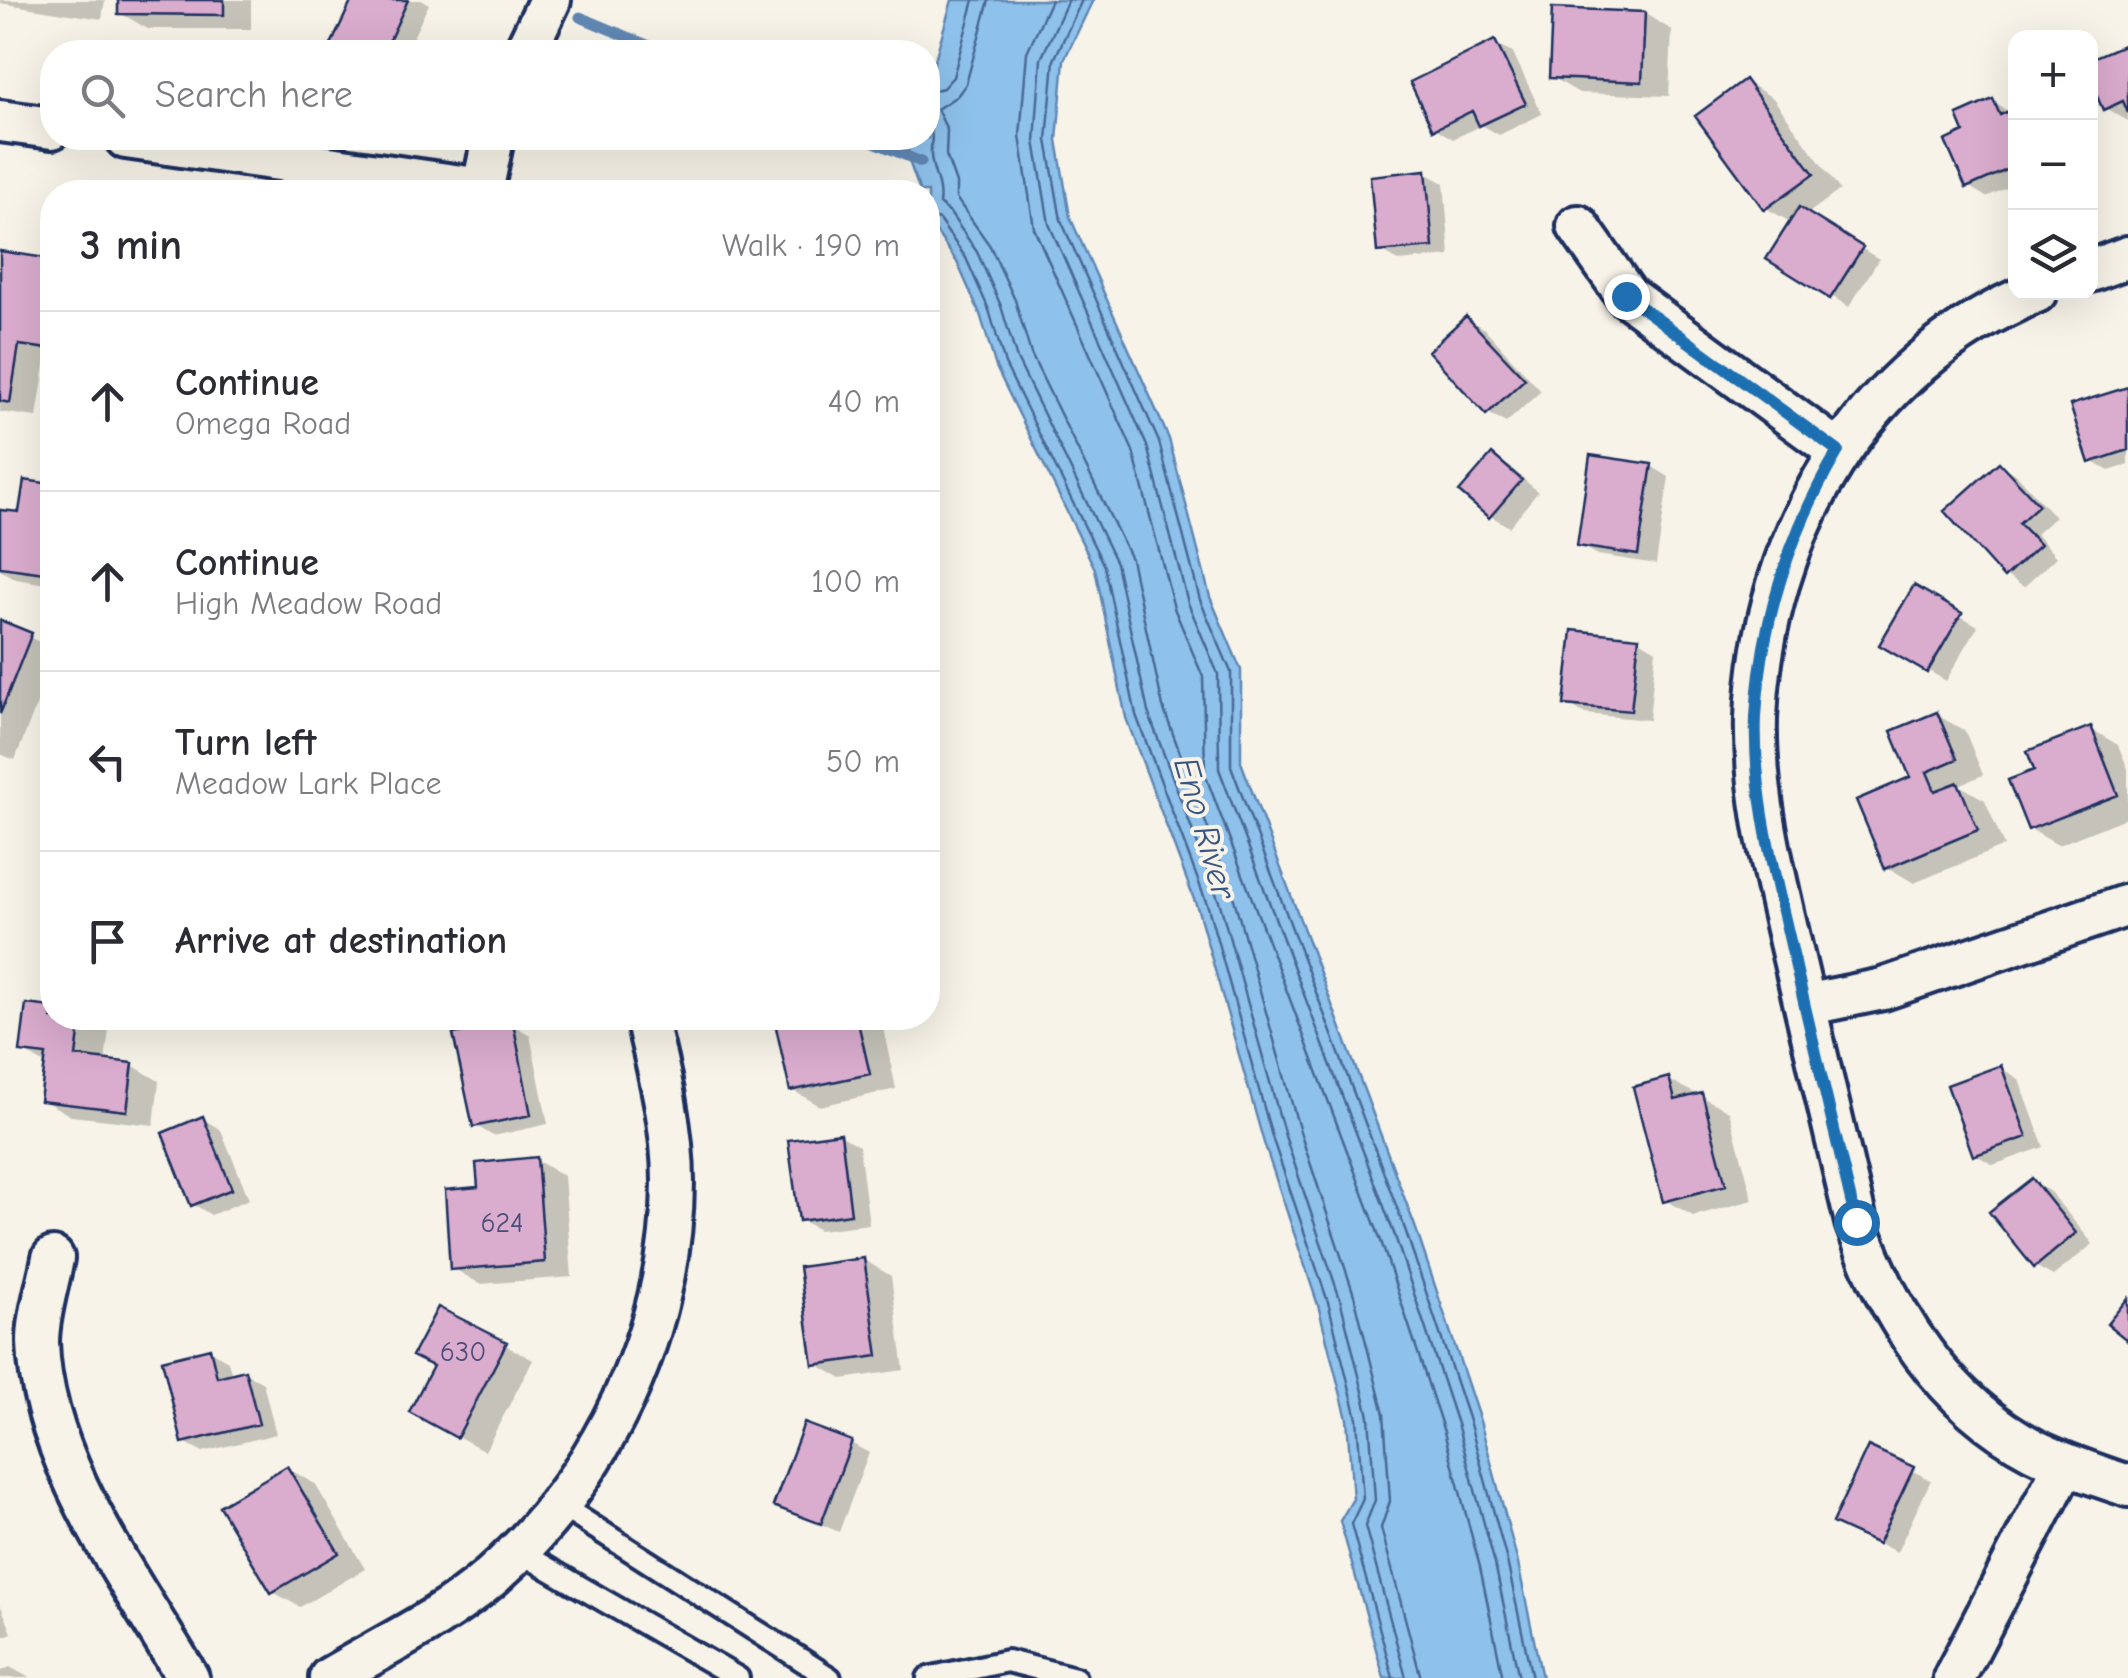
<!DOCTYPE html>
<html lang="en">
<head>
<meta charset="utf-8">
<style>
	:root { --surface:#fff; --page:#f7f7f7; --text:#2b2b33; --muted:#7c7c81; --line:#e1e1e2 }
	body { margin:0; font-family:"Comic Neue",sans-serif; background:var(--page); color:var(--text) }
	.controls { position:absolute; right:30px; top:30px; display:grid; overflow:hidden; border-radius:20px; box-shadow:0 10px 40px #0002 }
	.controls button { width:90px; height:90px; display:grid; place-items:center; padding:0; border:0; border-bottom:2px solid var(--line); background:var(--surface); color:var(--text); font:50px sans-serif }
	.stop { position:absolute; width:30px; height:30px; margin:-22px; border:8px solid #1f6fb2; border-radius:50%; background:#fff }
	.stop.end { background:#1f6fb2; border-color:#fff; box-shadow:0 2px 10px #0008 }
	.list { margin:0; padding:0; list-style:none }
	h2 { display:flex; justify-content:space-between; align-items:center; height:130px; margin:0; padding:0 40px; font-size:42px }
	h2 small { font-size:32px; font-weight:400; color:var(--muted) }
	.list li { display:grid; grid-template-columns:65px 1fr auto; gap:30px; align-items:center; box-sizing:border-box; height:180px; padding:0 40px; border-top:2px solid var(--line) }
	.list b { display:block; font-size:38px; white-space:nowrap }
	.list p { margin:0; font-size:32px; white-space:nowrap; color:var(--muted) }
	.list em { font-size:32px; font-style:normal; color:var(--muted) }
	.icon { flex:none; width:55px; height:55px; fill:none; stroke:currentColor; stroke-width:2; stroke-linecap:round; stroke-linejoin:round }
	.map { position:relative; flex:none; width:2128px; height:1678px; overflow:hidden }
	.search { position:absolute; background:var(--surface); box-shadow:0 10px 40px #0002; left:40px; top:40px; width:900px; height:110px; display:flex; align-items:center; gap:25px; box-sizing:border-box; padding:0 35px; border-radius:40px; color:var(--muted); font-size:38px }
	.panel { position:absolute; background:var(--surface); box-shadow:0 10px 40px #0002; left:40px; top:180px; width:900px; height:850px; border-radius:40px }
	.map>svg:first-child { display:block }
	.water { fill:#8ec1eb; stroke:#6087b3; stroke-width:2.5 }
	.shadow { fill:#0003 }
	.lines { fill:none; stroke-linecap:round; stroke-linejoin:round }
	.shore { stroke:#496996; stroke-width:2.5 }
	.stream { stroke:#6087b3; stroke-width:11 }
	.building { fill:#daacce; stroke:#1b2f5e; stroke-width:2.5 }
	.service-casing { stroke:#1b2f5e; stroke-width:28 }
	.minor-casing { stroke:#1b2f5e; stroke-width:48 }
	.service { stroke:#f7f3e8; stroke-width:20 }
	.minor { stroke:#f7f3e8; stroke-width:40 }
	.route { stroke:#1f6fb2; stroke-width:12 }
	.labels { text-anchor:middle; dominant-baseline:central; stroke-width:8; stroke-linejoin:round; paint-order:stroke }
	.number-label { font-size:28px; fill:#4b4e7a }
	.water-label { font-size:35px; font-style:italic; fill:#385481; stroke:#f7f3e8 }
</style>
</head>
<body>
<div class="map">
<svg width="2128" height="1678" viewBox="0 0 2128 1678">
	<rect width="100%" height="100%" fill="#f7f3e8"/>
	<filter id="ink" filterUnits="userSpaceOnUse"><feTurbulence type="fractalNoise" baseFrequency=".01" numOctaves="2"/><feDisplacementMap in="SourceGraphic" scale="20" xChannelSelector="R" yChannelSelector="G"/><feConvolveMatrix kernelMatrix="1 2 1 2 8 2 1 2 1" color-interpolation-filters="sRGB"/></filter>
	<g filter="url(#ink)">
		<path class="water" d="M952,0h141l-29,60 -7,80 13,77 99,222 41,158 31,73v92l175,467 64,192 37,138 25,119h-158l-44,-157 13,-22 -6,-80 -29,-114 -54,-162 -66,-233 -72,-192 -31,-149 -99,-202 -16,-53 -23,-52 -25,-36 -4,-12v-22h-8l-13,-37 5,-17h16v-54z"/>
		<path class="shadow" d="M0,0h105l-3,19 -102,-16z
			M120,0h131v29h-103l-28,-16z
			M354,0h67l8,4 -23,48h-65l-9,-4z
			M1645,14l27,16 -3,66 -90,-3 -27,-16z
			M1495,43l18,10 29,61 -43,21 -17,-10 -29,14 -18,-11z
			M2128,46v75l-23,-13z
			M1746,82l27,16 67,92 -34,25 73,44 -30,48 -79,-49 22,-35 -26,-15z
			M1993,102l18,11 5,-2v73l-30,13 -18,-11 -1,-53z
			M1426,173l18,10 6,73 -52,5 -18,-11z
			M0,254l52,8v98l-6,-1 -9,58 -37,-5z
			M1467,319l18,10 56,62 -35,32 -18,-10z
			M2128,389v76l-19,6 -18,-10z
			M1492,457l18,10 28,25 -29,35 -18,-11z
			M1999,465l18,10 38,42 -19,17 20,23 -32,30 -18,-11 -58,-64z
			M1651,466l18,11 -13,87 -58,-9 -18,-10z
			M26,483l26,3v99l-36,-6 -16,-9v-58l21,3z
			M1914,589l64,37 -32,55 -63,-37z
			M0,623l52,25v17l-37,95 -15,-6z
			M1638,639l18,11 -7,70 -64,-6 -18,-11z
			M1937,715l28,16 18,44 -24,10 26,15 19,46 -90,37 -27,-16 27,-88z
			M2091,729l27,16 10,24v48l-70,28 -28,-16 7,-58z
			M28,1007l24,3v8h37l20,11 -4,33 27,3 27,16 -5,44 -83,-9 -28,-16 4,-35 -24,-14z
			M776,1018h105l15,71 -76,17 -28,-16z
			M512,1024l18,11 18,89 -55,12 -18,-11z
			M2001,1068l18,11 25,68 -51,18 -18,-11z
			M1669,1080l60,31 24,89 -60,16 -28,-16z
			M203,1119l18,11 28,69 -38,16 -18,-11z
			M840,1135l19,11 10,78 -50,6 -18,-10z
			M536,1160l28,16 8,101 -92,7 -27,-16z
			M2032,1181l18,11 43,52 -40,32 -18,-10z
			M864,1260l27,16 13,94 -62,9 -27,-16z
			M439,1310l94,50 -48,91 -45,-24 -4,-61z
			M210,1351l18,10 4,15 13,-3 18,10 13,51 -73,18 -19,-10z
			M851,1443l18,10 -30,79 -63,-27z
			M1869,1450l62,30 -34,72 -44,-20z
			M287,1468l28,16 50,85 -65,38 -27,-15z
			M0,1604l12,29 -12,5z
			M10,1667l18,10 1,1h-29v-6z"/>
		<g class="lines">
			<path class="shore" d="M989,0l-23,84 -9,12 -20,13 10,21 -1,25 10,28v15l34,48 25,54 16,54 100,205 32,148 71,192 66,233 54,163 30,119 6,87 -9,27 40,150
				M1051,0l-24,52 -7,84 14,92 99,223 41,157 29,69 2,97 176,467 63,191 36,135 23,111
				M1068,0l-27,59 -6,82 14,83 98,222 41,157 30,71 1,95 176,467 63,191 37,137 24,114
				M1082,0l-28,60 -7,80 14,80 98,222 41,158 31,72v94l175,466 64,192 37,137 25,117
				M928,92l15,-4 10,-11 21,-77
				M928,124c7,13 2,18 3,31 1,18 11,30 8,49l11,9 27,39 24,54 16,53 99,204 32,149 72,192 65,232 55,163 29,117 6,84 -10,26 41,152
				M928,216l11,4 27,38 23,52 16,54 99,202 32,149 72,192 65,233 55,162 29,116 6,81 -12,25 42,154"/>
			<path class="stream" d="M580,17l84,35
				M865,138l56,24"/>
		</g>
		<path class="building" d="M118,0h106v15l-106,-1z
			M352,0h56l-24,52h-46l-9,-3z
			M1552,8l93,4 -3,70 -93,-4z
			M1495,40l31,64 -47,22 -7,-15 -39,19 -23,-48z
			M2128,43v70l-5,-12 -20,9 -13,-30v-21z
			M1745,79l69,95 -50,36 -69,-94z
			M1993,99l7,16 16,-7v58l-50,22 -21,-47 19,-9 -7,-17z
			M1426,170l7,77 -56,5 -7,-76z
			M1799,207l64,40 -33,52 -64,-40z
			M0,251l52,8v61l-4,29 -29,-4 -9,58 -10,-2z
			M1466,316l59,63 -39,36 -58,-64z
			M2128,387v63l-39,13 -19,-58z
			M1492,454l30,26 -33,38 -30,-26z
			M1590,455l62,9 -14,91 -61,-9z
			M1999,462l40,43 -20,18 21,22 -36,33 -60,-67z
			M24,480l28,4v90l-52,-7v-57l19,2z
			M1914,585l48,28 -35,60 -48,-28z
			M0,620l32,13 -32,81z
			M1572,630l67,7 -8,74 -67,-6z
			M1937,712l20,47 -30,13 8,19 23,-9 20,48 -93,39 -29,-69 54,-23 -19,-46z
			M2091,726l27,69 -90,35 -20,-50 26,-10 -7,-19z
			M26,1004l26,3v11h29l-5,38 57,7 -6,48 -87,-10 6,-46 -26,-3z
			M774,1018h83l13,56 -80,17z
			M513,1022l18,93 -58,12 -20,-93z
			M2001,1065l26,72 -54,19 -26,-71z
			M1669,1077l6,23 27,-7 24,92 -63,17 -30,-115z
			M203,1116l29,73 -41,17 -29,-73z
			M841,1133l10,81 -52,7 -11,-81z
			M537,1157l8,105 -95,8 -5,-80 33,-3 -2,-24z
			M2032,1178l44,55 -42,35 -45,-56z
			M864,1258l14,98 -65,9 -14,-98z
			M2128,1298v43l-21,-17z
			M438,1307l69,35 -50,96 -48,-26 24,-46 -21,-10z
			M210,1348l7,29 28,-7 14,54 -77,19 -20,-83z
			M804,1423l48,18 -31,83 -48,-18z
			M1868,1446l46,21 -36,77 -46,-21z
			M287,1466l52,87 -68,40 -52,-87z"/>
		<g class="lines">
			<g class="service-casing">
				<path id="service" d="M558,1504l272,174
					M518,1551l220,127
					M928,1678l79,-17 68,17"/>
			</g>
			<g class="minor-casing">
				<path id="minor" d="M525,52l25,-52
					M0,121l52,7
					M126,138l356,51
					M482,192l11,-54
					M1578,226l49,70 211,155
					M2090,271l38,-14
					M2036,292c-174,71 -273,242 -280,426 -2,76 17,150 34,224 22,94 44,187 66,280 32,93 88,181 178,228 30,15 62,25 94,36
					M1805,1005l78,-16 245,-84
					M53,1258c-5,27 -15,57 -15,84 3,118 92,237 150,336
					M330,1678c54,-32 114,-60 161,-101 112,-99 181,-246 182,-395 0,-56 -14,-111 -27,-164
					M1954,1678l111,-214"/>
			</g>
			<use href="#service" class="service"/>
			<use href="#minor" class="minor"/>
		</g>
	</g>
	<g class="lines" filter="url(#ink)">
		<path class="route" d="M1626,296l212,155c-48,81 -77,170 -82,266 -3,76 17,151 34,224 21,94 44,188 66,281"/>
	</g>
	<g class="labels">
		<g class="number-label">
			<text x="502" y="1223">624</text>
			<text x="463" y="1352">630</text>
		</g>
		<g class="water-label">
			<text transform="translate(1205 828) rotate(74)">Eno River</text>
		</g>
	</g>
</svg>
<div class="controls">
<button>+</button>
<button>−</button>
<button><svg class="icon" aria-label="layers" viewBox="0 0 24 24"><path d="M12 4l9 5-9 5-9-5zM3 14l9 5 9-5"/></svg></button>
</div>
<div class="stop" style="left:1856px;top:1222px"></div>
<div class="stop end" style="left:1626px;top:296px"></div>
<div class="search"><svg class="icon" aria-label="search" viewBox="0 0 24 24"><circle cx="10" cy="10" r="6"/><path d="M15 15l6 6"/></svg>Search here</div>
<section class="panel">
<h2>3 min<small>Walk · 190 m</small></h2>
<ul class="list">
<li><svg class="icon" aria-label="ahead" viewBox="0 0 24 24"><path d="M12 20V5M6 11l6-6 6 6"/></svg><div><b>Continue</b><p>Omega Road</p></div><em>40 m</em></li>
<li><svg class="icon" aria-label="ahead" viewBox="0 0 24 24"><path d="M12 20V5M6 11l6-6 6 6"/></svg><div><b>Continue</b><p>High Meadow Road</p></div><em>100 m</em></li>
<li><svg class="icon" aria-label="left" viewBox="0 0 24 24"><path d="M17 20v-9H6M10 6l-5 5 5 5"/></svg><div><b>Turn left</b><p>Meadow Lark Place</p></div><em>50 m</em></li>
<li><svg class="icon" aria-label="arrive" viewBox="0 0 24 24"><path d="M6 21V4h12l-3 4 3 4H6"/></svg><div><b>Arrive at destination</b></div></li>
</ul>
</section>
</div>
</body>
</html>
